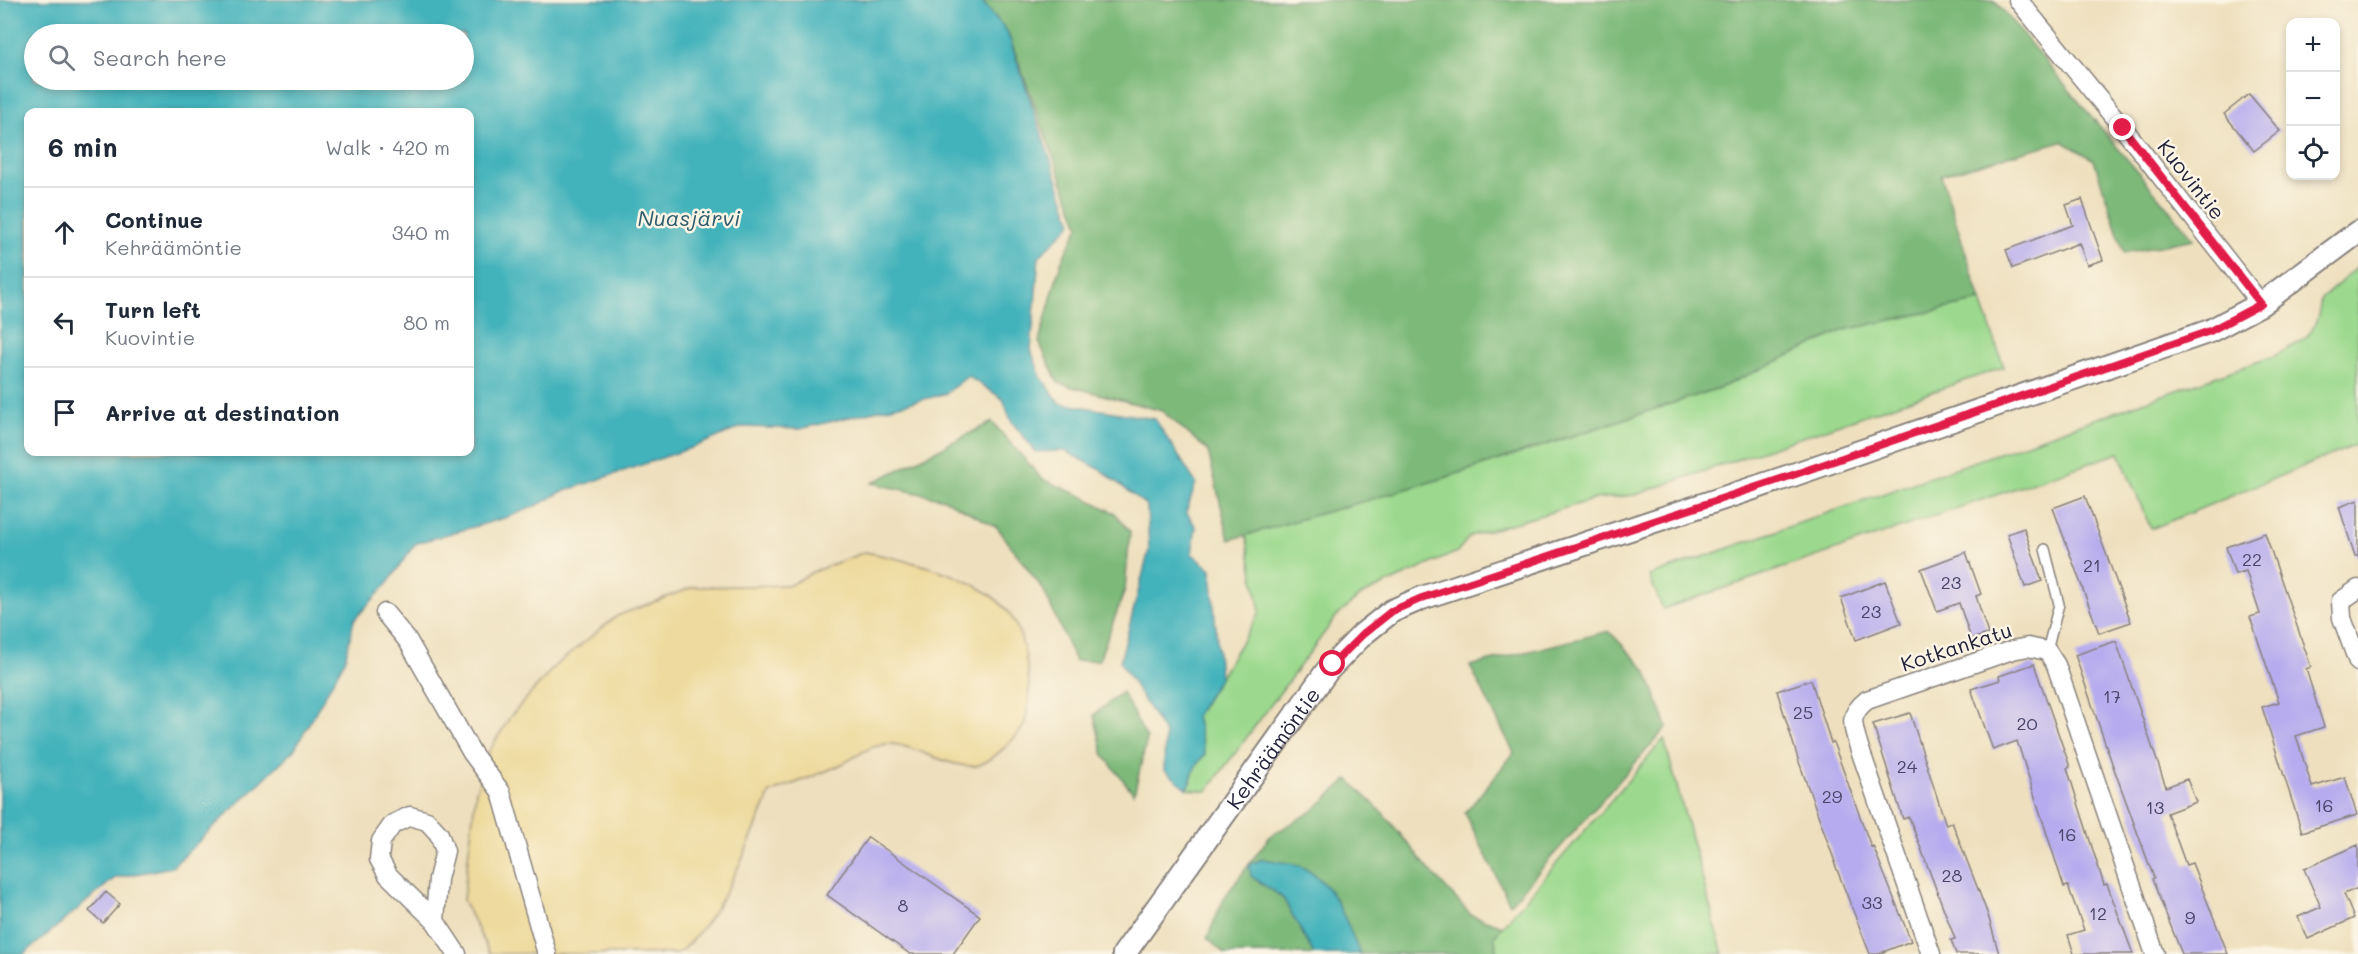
<!DOCTYPE html>
<html lang="en">
<head>
<meta charset="utf-8">
<style>
	:root { --surface:#fff; --page:#f6f6f7; --text:#1f2937; --muted:#747a83; --line:#e0e1e3 }
	body { margin:0; font-family:Mali,sans-serif; background:var(--page); color:var(--text) }
	.controls { position:absolute; right:18px; top:18px; display:grid; overflow:hidden; border-radius:12px; box-shadow:0 3px 9px #0003 }
	.controls button { width:54px; height:54px; display:grid; place-items:center; padding:0; border:0; border-bottom:2px solid var(--line); background:var(--surface); color:var(--text); font:30px sans-serif }
	.stop { position:absolute; width:18px; height:18px; margin:-14px; border:4px solid #e11d48; border-radius:50%; background:#fff }
	.stop.end { background:#e11d48; border-color:#fff; box-shadow:0 2px 6px #0008 }
	.list { margin:0; padding:0; list-style:none }
	h2 { display:flex; justify-content:space-between; align-items:center; height:78px; margin:0; padding:0 24px; font-size:26px }
	h2 small { font-size:20px; font-weight:400; color:var(--muted) }
	.list li { display:grid; grid-template-columns:39px 1fr auto; gap:18px; align-items:center; box-sizing:border-box; height:90px; padding:0 24px; border-top:2px solid var(--line) }
	.list b { display:block; font-size:22px; white-space:nowrap }
	.list p { margin:0; font-size:20px; white-space:nowrap; color:var(--muted) }
	.list em { font-size:20px; font-style:normal; color:var(--muted) }
	.icon { flex:none; width:33px; height:33px; fill:none; stroke:currentColor; stroke-width:2; stroke-linecap:round; stroke-linejoin:round }
	.map { position:relative; flex:none; width:2358px; height:954px; overflow:hidden }
	.search { position:absolute; background:var(--surface); box-shadow:0 3px 9px #0003; left:24px; top:24px; width:450px; height:66px; display:flex; align-items:center; gap:15px; box-sizing:border-box; padding:0 21px; border-radius:33px; color:var(--muted); font-size:22px }
	.panel { position:absolute; background:var(--surface); box-shadow:0 3px 9px #0003; left:24px; top:108px; width:450px; height:348px; border-radius:12px }
	.map>svg:first-child { display:block }
	.green { fill:#9cd98e; stroke:#5f7e64; stroke-width:1.5 }
	.forest { fill:#7db979; stroke:#506e5a; stroke-width:1.5 }
	.sand { fill:#eeda9e; stroke:#887e6c; stroke-width:1.5 }
	.water { fill:#42b2bb; stroke:#326a7b; stroke-width:1.5; fill-rule:evenodd }
	.building { fill:#b5abee }
	.lines { fill:none; stroke-linecap:round; stroke-linejoin:round }
	.service-casing { stroke:#88817c; stroke-width:12 }
	.minor-casing { stroke:#88817c; stroke-width:21 }
	.tertiary-casing { stroke:#88817c; stroke-width:26 }
	.service { stroke:#fff; stroke-width:9 }
	.minor { stroke:#fff; stroke-width:18 }
	.tertiary { stroke:#fff; stroke-width:22 }
	.route { stroke:#e11d48; stroke-width:8 }
	.labels { text-anchor:middle; dominant-baseline:central; stroke-width:5; stroke-linejoin:round; paint-order:stroke }
	.number-label { font-size:18px; fill:#474468 }
	.street-label { font-size:21px; fill:#22223b; stroke:#fcf5e5 }
	.water-label { font-size:22px; font-style:italic; fill:#2f5c6e; stroke:#fcf5e5 }
</style>
</head>
<body>
<div class="map">
<svg width="2358" height="954" viewBox="0 0 2358 954">
	<rect width="100%" height="100%" fill="#fcf5e5"/>
	<filter id="ink" filterUnits="userSpaceOnUse"><feTurbulence type="fractalNoise" baseFrequency=".0167" numOctaves="2"/><feDisplacementMap in="SourceGraphic" scale="12" xChannelSelector="R" yChannelSelector="G"/><feConvolveMatrix kernelMatrix="1 2 1 2 8 2 1 2 1" color-interpolation-filters="sRGB"/></filter>
	<filter id="wash" filterUnits="userSpaceOnUse"><feTurbulence type="fractalNoise" baseFrequency=".008" numOctaves="4" result="noise"/><feDisplacementMap in="SourceGraphic" scale="24" xChannelSelector="R" yChannelSelector="G"/><feGaussianBlur stdDeviation="1.35" result="paint"/><feColorMatrix in="noise" values="0 0 0 0 0 0 0 0 0 0 0 0 0 0 0 0 0 1.4 0 .05"/><feComposite in="paint" operator="in"/></filter>
	<g filter="url(#wash)">
		<rect width="100%" height="100%" fill="#eee0be"/>
		<path class="green" d="M2358,267v177l-207,85 -32,-76 -456,156 -14,-33 625,-220c31,-17 42,-18 47,-57z
			M1981,301l23,66 -369,128 -39,4 -126,37 -13,16 -97,44 -24,21 -129,174 -19,-2 7,-22 10,-13 -9,-38 64,-104 -14,-77 195,-56 281,-92 122,-57z
			M1664,739l59,215h-225l-4,-18z"/>
		<path class="forest" d="M981,0h1013l200,239 -70,14 -30,-93 -32,-19 -121,34 40,126 -137,29 -122,57 -281,92 -212,61 -21,-89 -46,-40 -104,-28 -19,-41 22,-80 18,-36 -72,-195z
			M992,422l50,57 42,18 31,16 15,19 -5,58 -26,70 -24,1 -31,-70 -47,-64 -53,-28 -72,-16z
			M1609,631l37,39 21,57 -157,177 -45,-91 49,-60 -44,-87z
			M1122,692l25,47 -13,55 -30,-38 -10,-41z
			M1348,779l35,34 49,60 39,42 32,11 -9,10 4,18h-138l-25,-56 -84,-22 32,22 31,56h-89l-18,-16 17,-40 46,-62 41,-24z"/>
		<path class="sand" d="M865,552c42,8 108,22 138,54 24,25 31,83 22,116 -4,13 -33,39 -46,43 -22,7 -65,-20 -87,-21 -20,-1 -34,12 -50,20 -23,11 -48,19 -72,29 -21,51 -49,126 -93,161h-187l-27,-54 13,-109 12,-38 22,-36 46,-52 61,-49 76,-29 97,-2 25,-14z"/>
		<path class="water" d="M0,0h981l26,31 65,192 -33,34 -8,93 10,27 19,26 95,16 41,64 -10,29 10,15 -4,27 19,15 9,108 -24,39 9,38 -10,13 -7,22 -24,-19 1,-36 -45,-72 29,-112 -2,-44 -46,-36 -36,-19 -29,1 -25,-31 -8,-22 -35,-23 -23,18 -145,35 -58,-2 -48,20 -135,46c-41,27 -98,35 -144,51l-27,39 -34,37 -9,40 -51,90 -122,117 -57,11 -91,76h-24zM34,34h430v46h-430zM28,112h442v340h-442z
			M1262,859c12,2 29,3 40,8 34,17 44,55 58,87h-46l-31,-56 -32,-22 -2,-11z"/>
		<g id="blocks">
			<path class="building" d="M2249,94l31,37 -26,20 -30,-37z
				M2082,199l21,61 -16,5 -8,-22 -66,25 -7,-18 67,-25 -7,-20z
				M2085,496l46,126 -32,11 -46,-125z
				M2358,500v56h-3l-16,-49z
				M2024,528l18,53 -17,6 -18,-53z
				M2265,533l46,134 -5,2 18,58 -28,9 16,51 33,-10 12,38 -55,17 -40,-125 17,-5 -29,-85 10,-3 -14,-43 -11,3 -9,-27z
				M1966,552l15,42 -5,2 12,38 -17,5 -12,-36 -22,8 -16,-42z
				M1885,581l16,42 -45,17 -15,-42z
				M2116,641l50,146 21,-8 9,23 -29,11 19,52 6,-2 36,91h-46l-30,-75 2,-1 -41,-112 -38,-111z
				M2034,664l36,103 -3,1 37,117 3,-1 26,70h-59l-6,-19 16,-5 -16,-44 -4,1 -47,-146 -24,9 -22,-61 29,-9 -1,-4z
				M1811,680l20,63 2,-1 38,105 2,-1 38,95 -33,13h-8l-36,-92h1l-36,-100 -22,-71z
				M1910,713l36,112 6,-3 36,93 11,39h-43l-5,-14 4,-1 -46,-122 -6,2 -30,-95z
				M868,837l112,79 -27,38h-43l-83,-59z
				M2358,845v43l-14,6 10,24 -46,21 -10,-22 23,-10 -17,-38z
				M106,892l14,12 -17,19 -14,-12z"/>
		</g>
	</g>
	<g filter="url(#ink)">
		<use href="#blocks" fill-opacity="0" stroke="#88817c" stroke-width="1.5"/>
		<g class="lines">
			<g class="service-casing">
				<path id="service" d="M2045,549l14,55 -12,47"/>
			</g>
			<g class="minor-casing">
				<path id="minor" d="M2018,0l105,128 138,176
					M2358,589l-17,12 1,17 16,44
					M385,613l23,28 64,112 29,39 46,162
					M435,921l3,-42 7,-28 -6,-17 -12,-13 -17,-5 -17,8 -12,17 -2,18 9,16 47,46 22,33
					M1931,954l-72,-207c-6,-22 -12,-31 8,-47l145,-50 16,-3 19,4 9,14 99,289"/>
			</g>
			<g class="tertiary-casing">
				<g id="tertiary">
					<path id="s1" d="M1124,954l203,-283 36,-37 29,-23 30,-13 368,-122 420,-145 51,-27 97,-72"/>
				</g>
			</g>
			<use href="#service" class="service"/>
			<use href="#minor" class="minor"/>
			<use href="#tertiary" class="tertiary"/>
		</g>
	</g>
	<g class="lines" filter="url(#ink)">
		<path class="route" d="M1333,664l30,-30 29,-23 30,-13 368,-122 420,-145 51,-27 -138,-176"/>
	</g>
	<g class="labels">
		<g class="number-label">
			<text x="2252" y="559">22</text>
			<text x="2092" y="565">21</text>
			<text x="1951" y="582">23</text>
			<text x="1871" y="611">23</text>
			<text x="2112" y="696">17</text>
			<text x="1803" y="712">25</text>
			<text x="2027" y="723">20</text>
			<text x="1907" y="766">24</text>
			<text x="1832" y="796">29</text>
			<text x="2324" y="805">16</text>
			<text x="2155" y="807">13</text>
			<text x="2067" y="834">16</text>
			<text x="1952" y="875">28</text>
			<text x="1872" y="902">33</text>
			<text x="903" y="905">8</text>
			<text x="2098" y="913">12</text>
			<text x="2190" y="917">9</text>
		</g>
		<g class="street-label">
			<text transform="translate(2192 179) rotate(52)">Kuovintie</text>
			<text transform="translate(1956 646) rotate(-18)">Kotkankatu</text>
			<text stroke="none"><textPath href="#s1" startOffset="254">Kehräämöntie</textPath></text>
		</g>
		<g class="water-label">
			<text x="689" y="217">Nuasjärvi</text>
		</g>
	</g>
</svg>
<div class="controls">
<button>+</button>
<button>−</button>
<button><svg class="icon" aria-label="locate" viewBox="0 0 24 24"><circle cx="12" cy="12" r="6"/><path d="M12 2v4M12 18v4M2 12h4M18 12h4"/></svg></button>
</div>
<div class="stop" style="left:1333px;top:664px"></div>
<div class="stop end" style="left:2123px;top:128px"></div>
<div class="search"><svg class="icon" aria-label="search" viewBox="0 0 24 24"><circle cx="10" cy="10" r="6"/><path d="M15 15l6 6"/></svg>Search here</div>
<section class="panel">
<h2>6 min<small>Walk · 420 m</small></h2>
<ul class="list">
<li><svg class="icon" aria-label="ahead" viewBox="0 0 24 24"><path d="M12 20V5M6 11l6-6 6 6"/></svg><div><b>Continue</b><p>Kehräämöntie</p></div><em>340 m</em></li>
<li><svg class="icon" aria-label="left" viewBox="0 0 24 24"><path d="M17 20v-9H6M10 6l-5 5 5 5"/></svg><div><b>Turn left</b><p>Kuovintie</p></div><em>80 m</em></li>
<li><svg class="icon" aria-label="arrive" viewBox="0 0 24 24"><path d="M6 21V4h12l-3 4 3 4H6"/></svg><div><b>Arrive at destination</b></div></li>
</ul>
</section>
</div>
</body>
</html>
